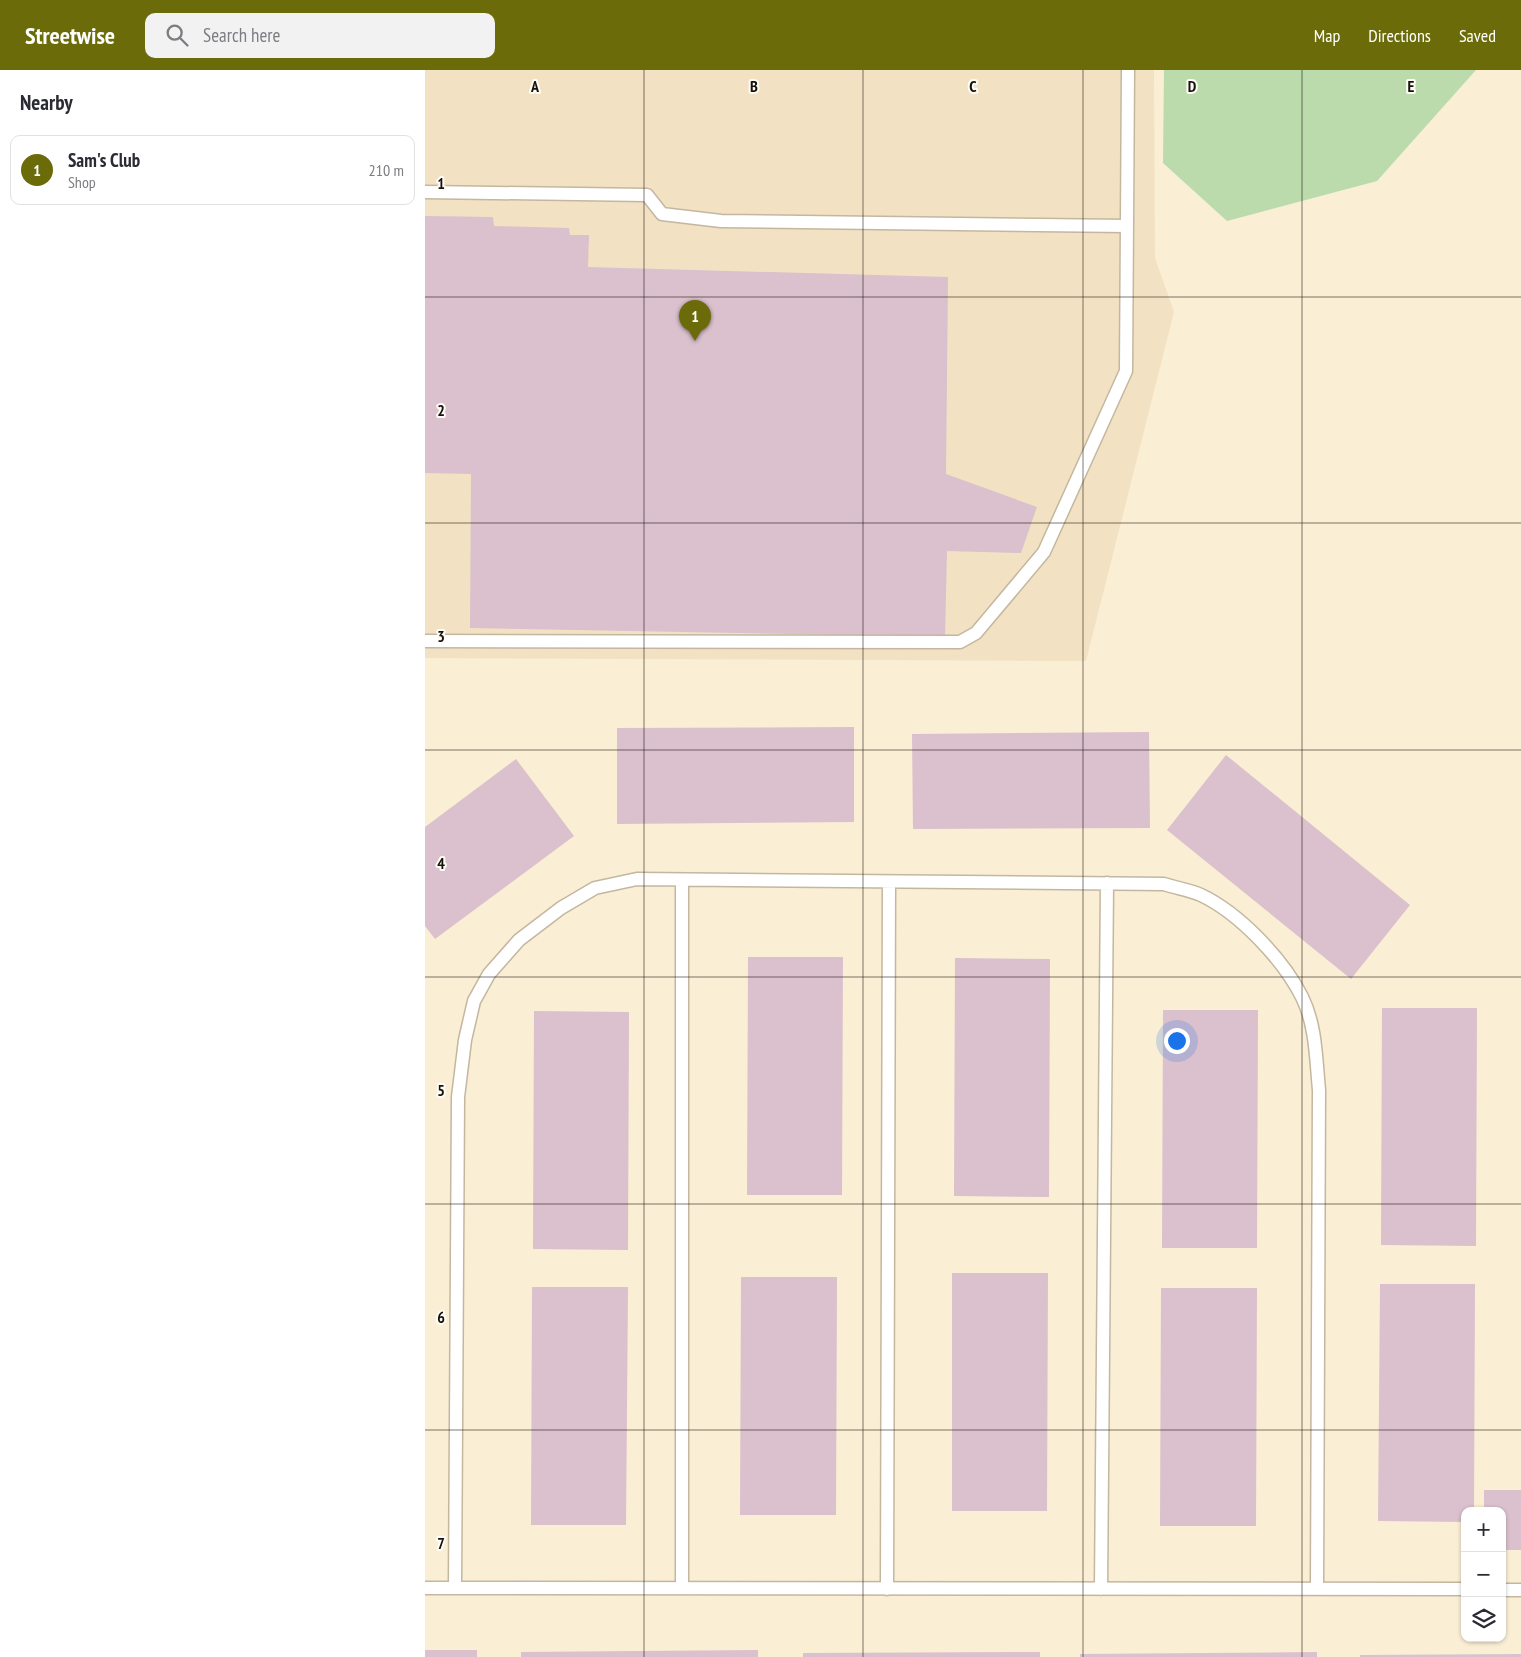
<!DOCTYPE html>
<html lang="en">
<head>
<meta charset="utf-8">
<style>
	:root { --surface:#fff; --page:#f2f2f3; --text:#2b2b33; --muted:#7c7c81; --line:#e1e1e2; --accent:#6b6b0a }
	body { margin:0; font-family:"PT Sans Narrow",sans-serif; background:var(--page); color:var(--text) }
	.controls { position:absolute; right:15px; bottom:15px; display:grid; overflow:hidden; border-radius:10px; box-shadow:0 1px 4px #0004 }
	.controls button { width:45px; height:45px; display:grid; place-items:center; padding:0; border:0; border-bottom:1px solid var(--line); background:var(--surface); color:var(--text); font:25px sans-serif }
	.you { position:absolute; left:751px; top:970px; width:18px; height:18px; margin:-12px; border:4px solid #fff; border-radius:50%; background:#1a73e8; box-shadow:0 0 0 8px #1a73e833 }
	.badge { display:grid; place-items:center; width:32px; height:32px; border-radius:50%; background:var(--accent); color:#fff; font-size:16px; font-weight:700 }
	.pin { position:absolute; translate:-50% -41px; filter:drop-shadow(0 1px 2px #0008) }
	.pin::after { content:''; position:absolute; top:26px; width:18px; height:15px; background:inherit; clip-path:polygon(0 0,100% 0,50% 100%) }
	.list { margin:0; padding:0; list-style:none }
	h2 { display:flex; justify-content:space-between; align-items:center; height:65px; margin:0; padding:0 20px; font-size:21px }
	h2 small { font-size:16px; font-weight:400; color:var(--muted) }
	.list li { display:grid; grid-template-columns:32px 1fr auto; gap:15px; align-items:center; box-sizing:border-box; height:70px; margin:0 10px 10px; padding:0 10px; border:1px solid var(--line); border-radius:10px }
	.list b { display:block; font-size:19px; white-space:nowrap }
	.list p { margin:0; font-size:16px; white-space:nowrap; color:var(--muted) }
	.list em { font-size:16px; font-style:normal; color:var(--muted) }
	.icon { flex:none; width:28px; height:28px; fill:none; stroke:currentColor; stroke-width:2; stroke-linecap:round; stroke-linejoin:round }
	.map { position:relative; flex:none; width:1096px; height:1587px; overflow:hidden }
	header { display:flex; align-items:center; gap:30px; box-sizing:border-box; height:70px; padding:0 25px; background:var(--accent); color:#fff }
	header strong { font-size:24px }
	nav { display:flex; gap:28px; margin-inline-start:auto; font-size:18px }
	.search { width:350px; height:45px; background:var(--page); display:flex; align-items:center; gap:12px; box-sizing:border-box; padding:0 18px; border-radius:10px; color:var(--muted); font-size:19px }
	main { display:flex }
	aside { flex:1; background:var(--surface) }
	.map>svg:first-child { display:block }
	.built { fill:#f2e2c3 }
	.green { fill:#bbdbac }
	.building { fill:#dbc0cd }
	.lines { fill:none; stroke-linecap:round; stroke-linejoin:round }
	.lane-casing { stroke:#c3b7a0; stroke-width:15 }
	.lane { stroke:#fff; stroke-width:12 }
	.grid { fill:none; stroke:#161109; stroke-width:1; stroke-opacity:0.55 }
	.grid-label { font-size:16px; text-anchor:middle; font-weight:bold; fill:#161109; stroke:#fefcf7; stroke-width:4; stroke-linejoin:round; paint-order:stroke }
</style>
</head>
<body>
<header>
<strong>Streetwise</strong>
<div class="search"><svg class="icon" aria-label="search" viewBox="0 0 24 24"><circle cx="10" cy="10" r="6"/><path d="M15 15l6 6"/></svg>Search here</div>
<nav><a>Map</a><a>Directions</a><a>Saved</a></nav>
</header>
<main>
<aside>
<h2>Nearby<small></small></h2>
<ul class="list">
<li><span class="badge">1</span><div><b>Sam's Club</b><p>Shop</p></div><em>210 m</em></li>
</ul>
</aside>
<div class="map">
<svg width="1096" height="1587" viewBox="0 0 1096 1587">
	<rect width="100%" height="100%" fill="#faeed5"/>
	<path class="built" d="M0,0h729l1,188 19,54 -88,349 -661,-3z"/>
	<path class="green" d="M739,0h312l-99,111 -150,40 -64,-58z"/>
	<path class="building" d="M0,146l68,1 1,9 75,2 1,7h19l-1,32 360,10 -2,197 91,33 -16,46 -74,-2 -2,86 -475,-9 1,-154 -46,-1z
		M429,657v95l-237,2v-96z
		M724,662l1,96 -237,1 -1,-95z
		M801,685l184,150 -59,74 -184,-149z
		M91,689l58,77 -139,103 -10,-13v-99z
		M323,887h95l-1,238h-95z
		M530,888l95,1 -1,238 -95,-1z
		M957,938h95l-1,238 -95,-1z
		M738,940h95l-1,238h-95z
		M109,941l95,1 -1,238 -95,-1z
		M527,1203h96l-1,238h-95z
		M316,1207h96l-1,238h-96z
		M955,1214h95l-1,227h-9v11l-87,-1z
		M107,1217h96l-2,238h-95z
		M736,1218h96l-1,238h-96z
		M1059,1420h37v60h-19v-39h-18z
		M0,1580h52v7h-52z
		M333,1580v7h-237v-5z
		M615,1582v5h-237v-4z
		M892,1582v5h-237v-3z
		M1096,1584v3h-161v-2z"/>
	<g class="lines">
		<g class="lane-casing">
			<path id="lane" d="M0,122l222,3 15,19 59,7 406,5
				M0,571l535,1 16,-9 68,-81 82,-181 2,-301
				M257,810v708
				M0,1518l1040,1
				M30,1518l3,-491 7,-57 9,-39 15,-27 30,-34 42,-32 34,-20 42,-9 527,5c12,4 26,6 37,11 38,18 82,64 101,102 14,28 14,62 17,93l-2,499
				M462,1519l2,-707
				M676,1519l6,-706
				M1077,1520h19"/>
		</g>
		<use href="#lane" class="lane"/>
	</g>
	<path class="grid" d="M219,0v1587M438,0v1587M658,0v1587M877,0v1587M0,227h1096M0,453h1096M0,680h1096M0,907h1096M0,1134h1096M0,1360h1096"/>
	<g class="grid-label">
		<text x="110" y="22">A</text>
		<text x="329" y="22">B</text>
		<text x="548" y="22">C</text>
		<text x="767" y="22">D</text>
		<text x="986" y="22">E</text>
		<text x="16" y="119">1</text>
		<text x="16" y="346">2</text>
		<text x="16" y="572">3</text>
		<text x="16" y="799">4</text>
		<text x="16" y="1026">5</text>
		<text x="16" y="1253">6</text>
		<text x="16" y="1479">7</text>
	</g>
</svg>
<div class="controls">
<button>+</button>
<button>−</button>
<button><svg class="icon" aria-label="layers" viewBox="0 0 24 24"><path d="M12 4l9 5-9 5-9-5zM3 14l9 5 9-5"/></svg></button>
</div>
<div class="you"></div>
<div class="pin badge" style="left:270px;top:271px">1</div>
</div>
</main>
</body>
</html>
